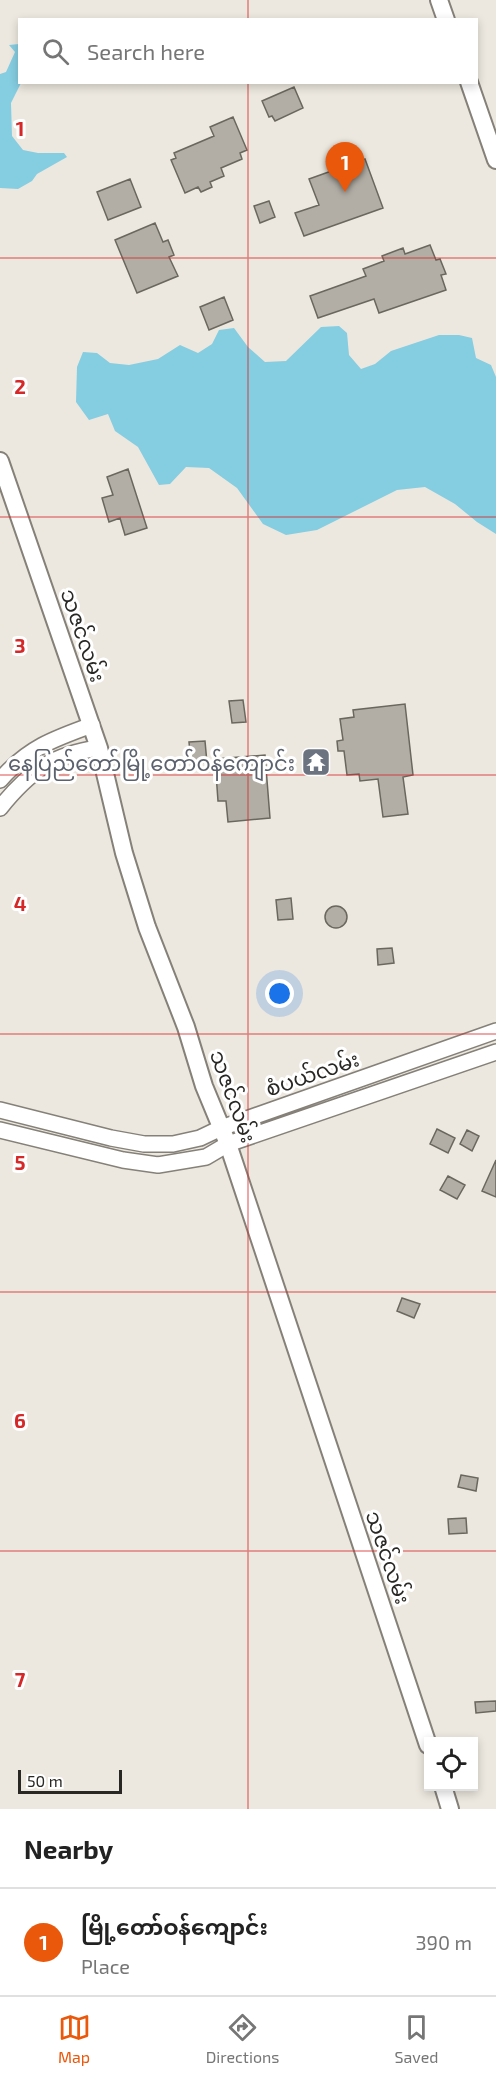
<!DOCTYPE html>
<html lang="en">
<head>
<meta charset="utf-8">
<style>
	:root { --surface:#fff; --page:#f2f2f2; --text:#222; --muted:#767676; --line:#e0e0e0; --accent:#ea580c }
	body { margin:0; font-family:"Exo 2","Noto Sans Myanmar",sans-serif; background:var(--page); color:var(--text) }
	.controls { position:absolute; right:18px; bottom:18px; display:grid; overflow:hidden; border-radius:0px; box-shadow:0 3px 9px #0003 }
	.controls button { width:54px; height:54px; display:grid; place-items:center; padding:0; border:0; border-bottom:2px solid var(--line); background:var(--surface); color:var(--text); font:30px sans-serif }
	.scale { position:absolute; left:18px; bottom:15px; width:104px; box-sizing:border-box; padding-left:6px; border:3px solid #282724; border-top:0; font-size:16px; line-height:21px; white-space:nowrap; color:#282724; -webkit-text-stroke:4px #fff; paint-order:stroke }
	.you { position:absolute; left:280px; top:994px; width:21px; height:21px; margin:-15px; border:4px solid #fff; border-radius:50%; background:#1a73e8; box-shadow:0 0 0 9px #1a73e833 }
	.badge { display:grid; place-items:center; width:39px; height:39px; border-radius:50%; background:var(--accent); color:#fff; font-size:20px; font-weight:700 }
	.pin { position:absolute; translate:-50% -50px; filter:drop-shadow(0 2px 3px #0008) }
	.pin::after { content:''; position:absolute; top:32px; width:21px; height:18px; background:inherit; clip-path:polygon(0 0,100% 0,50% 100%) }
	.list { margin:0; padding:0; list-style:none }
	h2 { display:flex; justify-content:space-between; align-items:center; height:78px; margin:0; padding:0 24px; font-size:26px }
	h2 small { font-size:20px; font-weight:400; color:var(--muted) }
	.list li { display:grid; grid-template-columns:39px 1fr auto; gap:18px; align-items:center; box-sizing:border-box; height:108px; padding:0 24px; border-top:2px solid var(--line) }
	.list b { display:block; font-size:22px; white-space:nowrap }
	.list p { margin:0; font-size:20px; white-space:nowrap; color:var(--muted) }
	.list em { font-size:20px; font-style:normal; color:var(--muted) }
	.icon { flex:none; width:33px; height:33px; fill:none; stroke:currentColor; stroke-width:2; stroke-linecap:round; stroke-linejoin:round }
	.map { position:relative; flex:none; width:496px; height:1809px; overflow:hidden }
	.search { position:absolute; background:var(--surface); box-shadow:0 3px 9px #0003; left:18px; right:18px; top:18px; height:66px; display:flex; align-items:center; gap:15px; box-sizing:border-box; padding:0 21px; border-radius:0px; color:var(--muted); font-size:22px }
	.sheet { height:186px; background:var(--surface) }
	nav { display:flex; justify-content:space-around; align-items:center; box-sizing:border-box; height:84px; border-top:2px solid var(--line); background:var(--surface); font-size:16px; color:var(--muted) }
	nav a { display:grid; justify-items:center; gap:3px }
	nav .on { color:var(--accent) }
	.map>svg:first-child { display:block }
	.water { fill:#85cde1 }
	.building { fill:#b2aea6; stroke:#6a675f; stroke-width:1.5 }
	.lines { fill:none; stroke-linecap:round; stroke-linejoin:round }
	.tertiary-casing { stroke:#858179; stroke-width:18 }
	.secondary-casing { stroke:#858179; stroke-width:20 }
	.tertiary { stroke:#fff; stroke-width:15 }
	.secondary { stroke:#fff; stroke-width:16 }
	.grid { fill:none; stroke:#d62828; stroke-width:1.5; stroke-opacity:0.55 }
	.labels { text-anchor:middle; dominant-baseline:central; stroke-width:6; stroke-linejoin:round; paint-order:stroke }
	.street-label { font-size:21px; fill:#282724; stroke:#fff }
	.worship-label { font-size:21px; fill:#5b616d; stroke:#fff; text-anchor:end }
	.grid-label { font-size:20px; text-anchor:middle; font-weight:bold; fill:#d62828; stroke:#fff; stroke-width:6; stroke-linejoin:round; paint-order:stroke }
</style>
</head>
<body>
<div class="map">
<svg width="496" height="1809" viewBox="0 0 496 1809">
	<rect width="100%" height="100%" fill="#ece8df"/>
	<path class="water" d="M19,44l2,39 -10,20 1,33 11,14 15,3h26l3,4 -30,17 -5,7 -14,8 -18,-1v-114l6,-2 9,-20 -6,-7z
		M339,326l8,7 2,22 12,14 14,-5 16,-13 48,-16h20l13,3 4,20 15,7 5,12v157l-19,-12 -22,-18 -30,-17 -28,3 -80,40 -31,5 -23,-11 -26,-36 -28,-20 -23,-1 -16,17 -11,1 -21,-38 -23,-16 -7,-17 -19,6 -13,-18 1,-35 6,-15 14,1 13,10 19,2 29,-6 22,-14 18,8 14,-9 7,-14 15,-2 14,19 17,15 21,-1 35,-34z"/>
	<path class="building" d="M294,87l9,21 -28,13 -3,-5 -3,1 -7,-16z
		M233,117l14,33 -7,3 2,6 -21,9 3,8 -14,6 2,5 -11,5 -3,-5 -13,6 -14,-33 5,-2 -2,-5 40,-17 -4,-9z
		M365,159l18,49 -79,28 -9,-23 24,-8 -10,-26z
		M130,179l11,28 -33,13 -11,-28z
		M269,201l6,16 -15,6 -6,-17z
		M155,223l8,19 5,-2 6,15 -5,2 9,19 -41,17 -22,-53z
		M430,245l6,15 4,-1 6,15 -5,1 5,15 -67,23 -5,-14 -56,19 -8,-22 56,-20 -3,-7 21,-8 -2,-5 21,-8 2,6z
		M224,297l9,23 -24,10 -9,-23z
		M128,469l19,59 -22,7 -5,-17 -11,4 -7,-24 11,-3 -6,-18z
		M243,700l3,22 -14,1 -3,-22z
		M405,704l8,71 -10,2 5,37 -25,3 -5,-38 -18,2 -1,-7 -12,1 -3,-24h-6l-1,-10 6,-1 -3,-21 14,-2 -1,-7z
		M205,741l2,22 -16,1 -2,-22z
		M265,755l5,63 -42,4 -2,-21h-8l-3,-42z
		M291,898l2,21 -15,1 -2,-20z
		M325 917a11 11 0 1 1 22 0a11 11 0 1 1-22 0Z
		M392,948l2,15 -16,2 -1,-16z
		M437,1129l18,9 -7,15 -18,-9z
		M467,1130l12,6 -7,15 -12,-7z
		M496,1160v37l-14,-6z
		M448,1176l17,9 -8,14 -17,-9z
		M402,1298l18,6 -6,14 -17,-7z
		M461,1475l17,3 -2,13 -18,-4z
		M466,1518l1,15 -18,1 -1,-15z
		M496,1701v10l-20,2 -1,-11z"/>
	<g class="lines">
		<g class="tertiary-casing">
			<path id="tertiary" d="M0,780c28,-32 53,-41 92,-55
				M0,808c29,-36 53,-54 99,-60
				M0,1110l111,28 33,6h29l27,-6 21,-10 275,-97
				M0,1130l123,30 35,5 48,-8 22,-13 268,-92"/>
		</g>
		<g class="secondary-casing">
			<path id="secondary" d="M439,0l7,20
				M469,82l27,78
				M0,461l99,287 25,105 23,74 39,100 18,59 24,58 200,601
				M443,1786l7,23"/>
		</g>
		<use href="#tertiary" class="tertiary"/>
		<use href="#secondary" class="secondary"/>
	</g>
	<path class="grid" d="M248,0v20M248,82v1727M0,258h496M0,517h496M0,775h496M0,1034h496M0,1292h496M0,1551h496"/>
	<defs>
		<g id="temple-square" transform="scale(1.5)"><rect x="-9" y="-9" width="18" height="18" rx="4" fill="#6b7280" stroke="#fff"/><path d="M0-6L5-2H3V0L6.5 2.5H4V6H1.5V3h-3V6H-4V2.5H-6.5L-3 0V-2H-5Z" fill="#fff"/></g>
	</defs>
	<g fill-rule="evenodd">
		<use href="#temple-square" x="316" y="762"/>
	</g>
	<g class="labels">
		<g class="street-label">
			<text transform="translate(84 635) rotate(71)">သဇင်လမ်း</text>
			<text transform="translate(312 1073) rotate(-19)">စံပယ်လမ်း</text>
			<text transform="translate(234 1096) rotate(70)">သဇင်လမ်း</text>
			<text transform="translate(389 1557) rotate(71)">သဇင်လမ်း</text>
		</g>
		<g class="worship-label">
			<text x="295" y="762">နေပြည်တော်မြို့တော်ဝန်ကျောင်း</text>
		</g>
	</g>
	<g class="grid-label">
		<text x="20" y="136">1</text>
		<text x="20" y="394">2</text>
		<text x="20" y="653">3</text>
		<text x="20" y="911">4</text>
		<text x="20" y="1170">5</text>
		<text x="20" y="1428">6</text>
		<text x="20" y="1687">7</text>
	</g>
</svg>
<div class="controls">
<button><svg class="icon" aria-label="locate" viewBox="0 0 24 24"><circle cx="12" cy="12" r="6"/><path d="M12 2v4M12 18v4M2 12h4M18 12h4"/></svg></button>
</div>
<div class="scale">50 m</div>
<div class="you"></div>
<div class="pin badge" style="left:345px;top:192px">1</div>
<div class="search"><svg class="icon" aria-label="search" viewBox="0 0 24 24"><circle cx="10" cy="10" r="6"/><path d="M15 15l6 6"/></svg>Search here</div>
</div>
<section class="sheet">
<h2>Nearby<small></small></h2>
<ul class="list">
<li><span class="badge">1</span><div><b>မြို့တော်ဝန်ကျောင်း</b><p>Place</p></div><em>390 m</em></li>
</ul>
</section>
<nav>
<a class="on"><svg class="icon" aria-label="map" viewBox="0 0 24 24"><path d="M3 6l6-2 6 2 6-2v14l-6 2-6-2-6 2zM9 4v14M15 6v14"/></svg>Map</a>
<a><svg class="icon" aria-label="directions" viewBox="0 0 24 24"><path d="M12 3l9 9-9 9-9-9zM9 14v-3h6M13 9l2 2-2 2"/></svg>Directions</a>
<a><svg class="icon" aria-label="saved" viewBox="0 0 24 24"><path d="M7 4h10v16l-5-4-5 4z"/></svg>Saved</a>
</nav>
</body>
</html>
